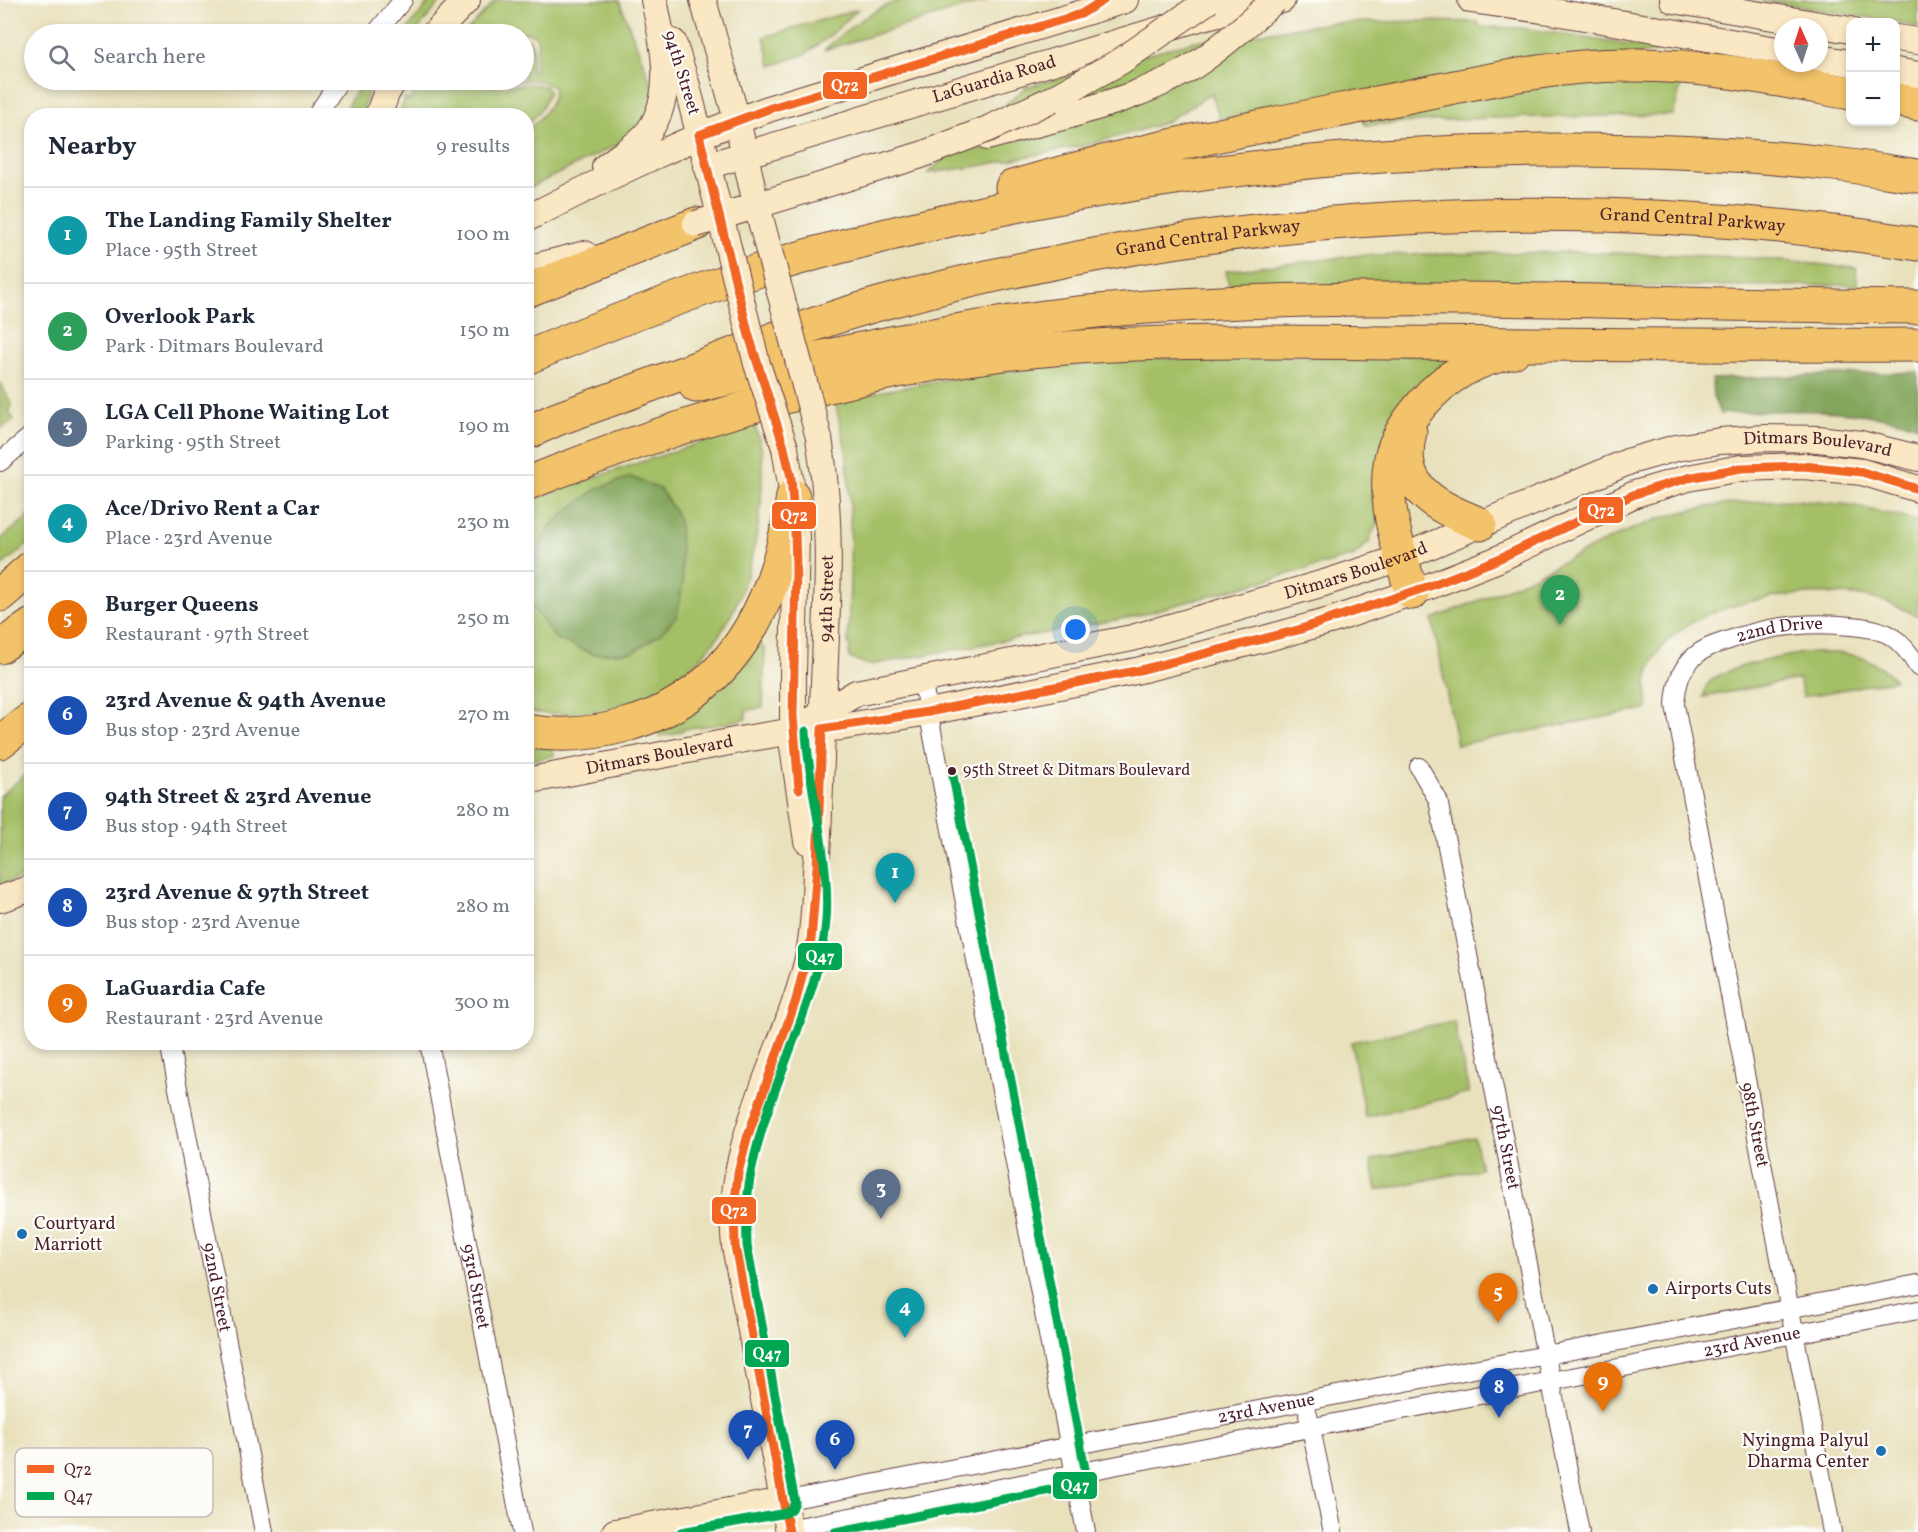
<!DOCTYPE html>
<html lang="en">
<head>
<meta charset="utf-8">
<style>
	:root { --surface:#fff; --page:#f2f2f3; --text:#1f2937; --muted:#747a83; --line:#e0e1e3; --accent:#1f6fb2 }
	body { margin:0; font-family:Vollkorn,serif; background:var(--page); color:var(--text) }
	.controls { position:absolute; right:18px; top:18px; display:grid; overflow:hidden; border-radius:12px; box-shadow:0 3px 9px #0003 }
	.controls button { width:54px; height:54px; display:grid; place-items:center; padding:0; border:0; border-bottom:2px solid var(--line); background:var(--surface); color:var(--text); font:30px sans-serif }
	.compass { position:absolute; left:1774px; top:18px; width:54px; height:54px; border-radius:50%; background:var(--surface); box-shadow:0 3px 9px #0003; rotate:357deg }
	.you { position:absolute; left:1076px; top:630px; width:21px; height:21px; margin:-15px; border:4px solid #fff; border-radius:50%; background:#1a73e8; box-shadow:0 0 0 9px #1a73e833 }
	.badge { display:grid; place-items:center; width:39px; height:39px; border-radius:50%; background:var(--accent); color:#fff; font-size:20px; font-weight:700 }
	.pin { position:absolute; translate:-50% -50px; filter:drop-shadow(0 2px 3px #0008) }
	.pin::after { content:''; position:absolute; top:32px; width:21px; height:18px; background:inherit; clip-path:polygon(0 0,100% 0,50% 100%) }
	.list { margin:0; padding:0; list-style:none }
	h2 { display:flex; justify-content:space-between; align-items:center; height:78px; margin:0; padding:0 24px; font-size:26px }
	h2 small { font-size:20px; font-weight:400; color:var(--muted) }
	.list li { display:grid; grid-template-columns:39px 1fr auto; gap:18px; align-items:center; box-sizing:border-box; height:96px; padding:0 24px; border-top:2px solid var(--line) }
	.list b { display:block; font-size:22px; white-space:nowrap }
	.list p { margin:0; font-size:20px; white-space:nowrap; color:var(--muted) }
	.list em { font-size:20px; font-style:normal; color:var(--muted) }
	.icon { flex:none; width:33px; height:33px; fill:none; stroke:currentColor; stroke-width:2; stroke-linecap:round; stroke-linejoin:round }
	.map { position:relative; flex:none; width:1918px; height:1532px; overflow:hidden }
	.search { position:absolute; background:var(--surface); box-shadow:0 3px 9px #0003; left:24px; top:24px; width:510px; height:66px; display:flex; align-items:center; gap:15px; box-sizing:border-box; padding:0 21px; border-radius:33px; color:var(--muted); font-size:22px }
	.panel { position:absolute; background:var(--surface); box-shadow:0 3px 9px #0003; left:24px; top:108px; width:510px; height:942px; border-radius:24px }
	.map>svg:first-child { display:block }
	.green { fill:#a4bf66; stroke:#776f48; stroke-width:1.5 }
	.forest { fill:#83a65b; stroke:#666243; stroke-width:1.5 }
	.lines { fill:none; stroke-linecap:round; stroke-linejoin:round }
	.street-casing { stroke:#623c41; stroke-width:20 }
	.secondary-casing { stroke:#623c41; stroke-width:28 }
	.highway-casing { stroke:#623c41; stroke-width:35 }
	.street { stroke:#fff; stroke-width:18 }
	.secondary { stroke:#fae7c3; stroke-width:26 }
	.highway { stroke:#f2c36a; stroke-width:33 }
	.secondary-bridge-casing { stroke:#623c41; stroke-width:28; stroke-linecap:butt }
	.secondary-bridge { stroke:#fae7c3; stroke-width:26 }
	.bus-1-casing { stroke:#fdfcf7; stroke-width:14 }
	.bus-2-casing { stroke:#fdfcf7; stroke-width:14 }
	.bus-1 { stroke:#f26522; stroke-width:9 }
	.bus-2 { stroke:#00a651; stroke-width:9 }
	.bus-dot { fill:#4a1f2b; stroke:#fdfcf7; stroke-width:2 }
	.poi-dot { fill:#1f6fb2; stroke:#fdfcf7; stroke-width:2 }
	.labels { text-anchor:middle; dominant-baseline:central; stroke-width:4.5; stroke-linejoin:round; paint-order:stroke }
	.bus-label { font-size:16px; fill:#4a1f2b; stroke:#fdfcf7; text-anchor:start }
	.street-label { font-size:18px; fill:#4a1f2b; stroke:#fdfcf7 }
	.poi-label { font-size:18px; fill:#4a1f2b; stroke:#fdfcf7; text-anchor:start }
	.key { fill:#fdfcf7; stroke:#c7baba; stroke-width:1.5 }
	.key-label { font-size:16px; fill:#4a1f2b }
	.line-badge { stroke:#fdfcf7; stroke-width:2 }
	.badge-label { font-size:16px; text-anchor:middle; font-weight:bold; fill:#fff }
</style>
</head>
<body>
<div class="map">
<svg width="1918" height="1532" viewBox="0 0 1918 1532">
	<rect width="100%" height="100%" fill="#fdfcf7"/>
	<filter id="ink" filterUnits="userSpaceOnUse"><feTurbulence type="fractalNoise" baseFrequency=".0167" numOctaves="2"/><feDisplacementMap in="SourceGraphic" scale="12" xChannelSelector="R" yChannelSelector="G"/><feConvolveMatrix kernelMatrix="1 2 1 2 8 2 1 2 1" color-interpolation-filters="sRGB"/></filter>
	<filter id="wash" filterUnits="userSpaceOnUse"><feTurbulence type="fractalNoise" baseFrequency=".008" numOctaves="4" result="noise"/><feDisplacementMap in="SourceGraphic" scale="24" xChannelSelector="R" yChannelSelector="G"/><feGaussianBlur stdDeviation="1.35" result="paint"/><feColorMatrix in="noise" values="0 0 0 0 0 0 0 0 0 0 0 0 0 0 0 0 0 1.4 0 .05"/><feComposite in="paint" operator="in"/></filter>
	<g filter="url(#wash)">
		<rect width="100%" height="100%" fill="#e8e1bc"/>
		<path class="green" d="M431,0h11l-28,34h-11z
			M496,0h123l36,93 -16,41 -112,55v-58c11,-11 28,-26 27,-43 -16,-13 -42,-6 -62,-5l-3,4 41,-3 15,2 4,5 -6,15 -16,20 -1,-10h-128l7,-17 5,2 13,-21h101v-41h5l4,8 -2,26h3l4,-31 -3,-7 -6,-2 -11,1h-54z
			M901,0h87l-164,50c24,-22 46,-40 77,-50z
			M1759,0h159v27l-22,-5z
			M858,9l-28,27 -25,18 -34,12 -7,-29z
			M1423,21l55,1 1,5 43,1 120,19 4,-2 11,1 -2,6 -436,67 -7,-26 -48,30 -72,21 -113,22 -51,7 98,-86 169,-46 137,-18z
			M1683,78l-10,37 -188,3 -120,7 -2,-6 191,-36z
			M366,80h10l-7,11 -8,24h-19l12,-21z
			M1577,252l162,5 117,11 1,17 -627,5 -4,-19 136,-16z
			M1444,354l2,10 -68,160 -7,11 -2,7 -15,14 -222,61 -262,48 -21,-7 1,-14h-2c2,-62 5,-123 -1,-185 -2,-20 -9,-39 -12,-59l149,-28 180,-14z
			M0,382l12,23 -3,7 5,8 -14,9z
			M755,425c2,8 5,17 7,26 1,7 0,16 0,23 0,54 -14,124 -48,168 -29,38 -73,63 -120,69 -22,3 -45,5 -67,0l-1,-208 38,-16z
			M1796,500l55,5 67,16v95c-17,-8 -33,-16 -52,-19 -60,-10 -187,2 -214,67 -7,15 -5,30 -4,45l-191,36 -25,-126c28,-11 57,-22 84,-35 53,-23 103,-54 159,-70 40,-11 80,-13 121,-14z
			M31,514v28l-31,25v-27z
			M758,643l7,6 -2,58 -17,4v8l-30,6 -28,3 -15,6 -13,2 -3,-8z
			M1803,653c37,-1 65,-2 92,27l-92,17 -4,-18 -96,18c2,-4 2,-9 5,-13 14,-18 73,-26 95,-31z
			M526,746l27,2 1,8 -27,5z
			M31,770v104l-31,11v-89z
			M1454,1021l15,72 -104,24 -14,-75z
			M1474,1137l7,32 -104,21 -6,-30z"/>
		<path class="forest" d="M1918,372v54c-63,-19 -134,-17 -198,-12l-7,-17 -1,-18z
			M631,477l29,12 13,19 6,13 4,62 -6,33 -17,18 -27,18 -40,2 -37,-15 -27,-36 5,-45 14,-30 26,-23 25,-17z"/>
	</g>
	<g filter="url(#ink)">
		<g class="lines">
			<g class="street-casing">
				<g id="street">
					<path d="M375,34l28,-34"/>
					<path d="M316,116l24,-36"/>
					<path d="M0,462l32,-27"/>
					<path d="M922,679l164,853"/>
					<path id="s1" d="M1419,767l19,33 142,732"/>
					<path id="s2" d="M169,1042l95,490"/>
					<path id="s3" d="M429,1042l93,490"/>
					<path d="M1308,1415l25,117"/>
					<path id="s4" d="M783,1501l1135,-217"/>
					<path id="s5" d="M788,1529l1130,-219"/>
					<path id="s6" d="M1832,1532l-157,-827c1,-19 5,-37 20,-49 10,-9 22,-12 34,-16 40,-14 79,-19 122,-14 14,1 28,3 40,10 12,8 20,19 27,31"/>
				</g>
			</g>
			<g class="secondary-casing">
				<g id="secondary">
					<path d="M703,0l34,120 17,75"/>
					<path d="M1471,0l78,11 234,40"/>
					<path d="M1673,0l177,30"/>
					<path d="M434,34l33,-34"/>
					<path d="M1896,38l22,3"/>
					<path d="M673,42l14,44 30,117"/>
					<path d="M1819,58l31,5"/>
					<path d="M1896,71l22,4"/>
					<path d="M378,116l8,-22 8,-14"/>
					<path d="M987,137l83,-22"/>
					<path id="s7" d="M707,166l492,-148 35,-9 48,-9"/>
					<path d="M605,167c14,-12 33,-21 44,-36 27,-38 14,-89 5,-131"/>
					<path d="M526,219c80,-41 161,-81 245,-111l354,-108"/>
					<path d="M526,269l59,-15"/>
					<path d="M785,448l8,48 3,41 -3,137v73l14,94"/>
					<path id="s8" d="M799,728l57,-35 276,-55 192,-55 77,-25 229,-97 46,-13 44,-7 45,-3 53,1 43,5 57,14"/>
					<path id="s9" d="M526,781l219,-42 49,-8 48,-4 86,-15 208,-41 128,-32 69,-19 97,-34 66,-26 139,-66 53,-16 53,-10 63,-2 58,6 56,17"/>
					<path d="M0,899l32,-11"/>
					<path d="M615,1532l168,-31"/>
					<path id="s10" d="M789,1532l-54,-286c-12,-103 52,-194 74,-292 5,-27 6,-53 7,-81 3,-47 4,-94 6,-140 3,-98 13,-197 -3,-295"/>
				</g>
			</g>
			<g class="highway-casing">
				<g id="highway">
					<path d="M1896,100l22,4"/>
					<path d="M1012,187c116,-35 235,-58 354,-82 87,-17 175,-40 264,-40 74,-1 148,15 220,28"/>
					<path d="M526,291l170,-67"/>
					<path d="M526,358c77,-33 155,-62 234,-88 68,-22 138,-38 208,-54 196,-44 393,-66 594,-66 91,0 182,3 271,14 29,3 57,8 85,12"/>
					<path d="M696,386c126,-30 253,-58 382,-73 76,-8 152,-11 228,-13 204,-5 408,6 612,7"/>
					<path d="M1410,432c-14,57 26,74 70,92"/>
					<path id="s11" d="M526,433l31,-14c59,-21 118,-43 177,-65 50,-19 100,-38 152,-52 337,-91 688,-113 1032,-58"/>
					<path d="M526,484c152,-61 308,-108 471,-129 134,-17 269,-13 403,-12 173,1 345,3 518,2"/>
					<path d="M1412,593c-13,-42 -30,-90 -21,-135 4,-20 18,-39 32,-55 23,-27 55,-44 90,-51"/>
					<path d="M0,595l32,-28"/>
					<path d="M0,647l32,-22"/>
					<path d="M526,731c34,6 68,3 100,-6 108,-30 152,-126 167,-229"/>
					<path d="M0,742l32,-24"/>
				</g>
			</g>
			<use href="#street" class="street"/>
			<use href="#secondary" class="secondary"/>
			<use href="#highway" class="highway"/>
			<g class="secondary-bridge-casing">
				<path id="secondary-bridge" d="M1070,115c44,-13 87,-26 125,-50 29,-19 54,-43 80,-65
					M754,195l65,243
					M717,203l40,161 28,84
					M696,224l225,-69 67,-26 64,-30 69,-38 88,-61"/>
			</g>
			<use href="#secondary-bridge" class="secondary-bridge"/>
			<g class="bus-1-casing">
				<path id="bus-1" d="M799,789l-6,-73 3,-148 -1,-36 -4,-55 -8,-33 -34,-108 -50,-201 72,-27 310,-94 23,-14
					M789,1532l-54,-286 -1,-37 4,-36 9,-35 49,-138 15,-60 6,-74 5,-137 106,-17 208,-41 162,-41 132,-44 66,-26 139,-66 53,-16 53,-10 63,-2 58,6 56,17"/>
			</g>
			<g class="bus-2-casing">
				<path id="bus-2" d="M681,1532l105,-19 6,-4 3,-7 -48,-257c-1,-26 -1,-52 5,-77 16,-79 58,-150 72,-230 11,-69 -15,-139 -18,-207
					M835,1532l241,-47 7,-4 3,-7 -134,-703"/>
			</g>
			<use href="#bus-1" class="bus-1"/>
			<use href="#bus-2" class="bus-2"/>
		</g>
	</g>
	<circle class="bus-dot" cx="952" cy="771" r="5"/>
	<g class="poi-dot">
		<circle cx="22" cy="1234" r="6"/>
		<circle cx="1653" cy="1289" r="6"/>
		<circle cx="1881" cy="1451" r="6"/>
	</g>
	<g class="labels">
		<g class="bus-label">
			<text x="963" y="771">95th Street &amp; Ditmars Boulevard</text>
		</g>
		<g class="street-label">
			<text transform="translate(681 73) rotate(73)">94th Street</text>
			<text stroke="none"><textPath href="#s7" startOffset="300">LaGuardia Road</textPath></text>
			<text stroke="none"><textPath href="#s11" startOffset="1198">Grand Central Parkway</textPath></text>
			<text stroke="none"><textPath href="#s11" startOffset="712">Grand Central Parkway</textPath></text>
			<text stroke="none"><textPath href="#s8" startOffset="1068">Ditmars Boulevard</textPath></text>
			<text stroke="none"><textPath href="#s8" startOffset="582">Ditmars Boulevard</textPath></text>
			<text stroke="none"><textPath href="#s10" startOffset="951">94th Street</textPath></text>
			<text stroke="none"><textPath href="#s6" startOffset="986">22nd Drive</textPath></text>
			<text stroke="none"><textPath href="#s9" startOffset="136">Ditmars Boulevard</textPath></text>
			<text transform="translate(1754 1125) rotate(79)">98th Street</text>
			<text stroke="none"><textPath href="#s1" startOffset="392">97th Street</textPath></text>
			<text stroke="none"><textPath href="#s2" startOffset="250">92nd Street</textPath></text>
			<text stroke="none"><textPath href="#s3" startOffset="249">93rd Street</textPath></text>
			<text stroke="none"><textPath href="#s5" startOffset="982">23rd Avenue</textPath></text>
			<text stroke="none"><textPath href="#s4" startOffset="492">23rd Avenue</textPath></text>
		</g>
		<g class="poi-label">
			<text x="34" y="1224">Courtyard<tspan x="34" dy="21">Marriott</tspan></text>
			<text x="1665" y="1289">Airports Cuts</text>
			<text x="1869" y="1441" text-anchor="end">Nyingma Palyul<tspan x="1869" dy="21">Dharma Center</tspan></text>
		</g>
	</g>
	<rect x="15" y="1448" width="198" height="69" rx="9" class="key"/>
	<rect x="27" y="1465" width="27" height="8" fill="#f26522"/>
	<rect x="27" y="1492" width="27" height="8" fill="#00a651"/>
	<g class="key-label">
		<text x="64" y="1475">Q72</text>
		<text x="64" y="1502">Q47</text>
	</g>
	<g class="line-badge">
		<rect x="822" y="71" width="46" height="29" rx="6" fill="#f26522"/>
		<rect x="1578" y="496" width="46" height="28" rx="6" fill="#f26522"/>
		<rect x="771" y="501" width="46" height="29" rx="6" fill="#f26522"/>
		<rect x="797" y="942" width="46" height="29" rx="6" fill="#00a651"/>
		<rect x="711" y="1196" width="46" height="29" rx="6" fill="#f26522"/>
		<rect x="744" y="1339" width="46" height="29" rx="6" fill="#00a651"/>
		<rect x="1052" y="1471" width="46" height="29" rx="6" fill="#00a651"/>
	</g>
	<g class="badge-label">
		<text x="845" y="91">Q72</text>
		<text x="1601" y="516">Q72</text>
		<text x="794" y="521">Q72</text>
		<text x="820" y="962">Q47</text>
		<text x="734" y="1216">Q72</text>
		<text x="767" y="1359">Q47</text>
		<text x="1075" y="1491">Q47</text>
	</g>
</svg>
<div class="controls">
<button>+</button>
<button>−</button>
</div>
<svg class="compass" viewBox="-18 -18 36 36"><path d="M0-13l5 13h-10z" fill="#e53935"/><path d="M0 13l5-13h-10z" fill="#747a83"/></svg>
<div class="you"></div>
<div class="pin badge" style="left:895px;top:903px;background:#0f9aa8">1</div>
<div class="pin badge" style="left:1560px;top:625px;background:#2e9e5b">2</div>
<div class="pin badge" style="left:881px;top:1219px;background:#5c6f8a">3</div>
<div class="pin badge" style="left:905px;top:1338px;background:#0f9aa8">4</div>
<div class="pin badge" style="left:1498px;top:1323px;background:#e8710a">5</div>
<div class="pin badge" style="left:835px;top:1470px;background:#1a4fb4">6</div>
<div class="pin badge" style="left:748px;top:1460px;background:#1a4fb4">7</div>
<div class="pin badge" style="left:1499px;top:1418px;background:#1a4fb4">8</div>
<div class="pin badge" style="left:1603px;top:1412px;background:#e8710a">9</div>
<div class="search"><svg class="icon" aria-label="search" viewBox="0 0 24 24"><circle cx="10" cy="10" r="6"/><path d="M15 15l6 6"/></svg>Search here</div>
<section class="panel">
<h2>Nearby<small>9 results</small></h2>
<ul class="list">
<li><span class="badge" style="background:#0f9aa8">1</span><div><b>The Landing Family Shelter</b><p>Place · 95th Street</p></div><em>100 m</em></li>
<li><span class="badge" style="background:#2e9e5b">2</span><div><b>Overlook Park</b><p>Park · Ditmars Boulevard</p></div><em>150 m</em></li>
<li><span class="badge" style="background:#5c6f8a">3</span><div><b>LGA Cell Phone Waiting Lot</b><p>Parking · 95th Street</p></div><em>190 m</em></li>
<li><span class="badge" style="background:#0f9aa8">4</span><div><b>Ace/Drivo Rent a Car</b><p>Place · 23rd Avenue</p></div><em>230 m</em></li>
<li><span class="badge" style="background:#e8710a">5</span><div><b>Burger Queens</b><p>Restaurant · 97th Street</p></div><em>250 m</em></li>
<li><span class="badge" style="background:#1a4fb4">6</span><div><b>23rd Avenue &amp; 94th Avenue</b><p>Bus stop · 23rd Avenue</p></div><em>270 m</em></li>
<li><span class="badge" style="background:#1a4fb4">7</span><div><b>94th Street &amp; 23rd Avenue</b><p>Bus stop · 94th Street</p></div><em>280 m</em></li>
<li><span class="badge" style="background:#1a4fb4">8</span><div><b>23rd Avenue &amp; 97th Street</b><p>Bus stop · 23rd Avenue</p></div><em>280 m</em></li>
<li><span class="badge" style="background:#e8710a">9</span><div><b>LaGuardia Cafe</b><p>Restaurant · 23rd Avenue</p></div><em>300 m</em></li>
</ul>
</section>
</div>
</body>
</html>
